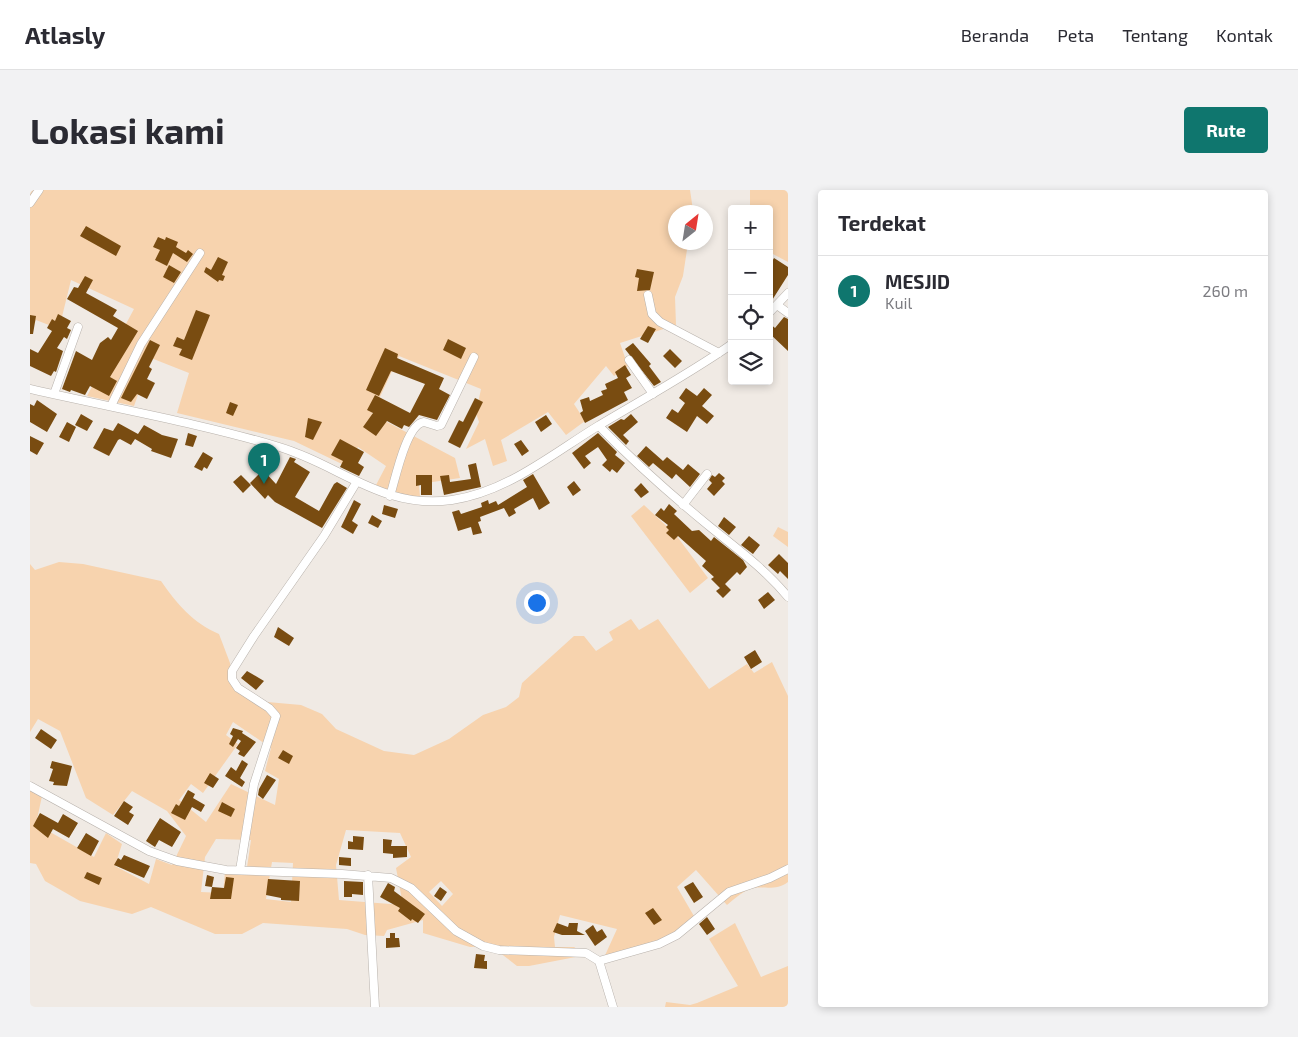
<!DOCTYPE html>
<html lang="id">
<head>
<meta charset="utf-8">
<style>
	:root { --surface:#fff; --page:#f2f2f3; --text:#2b2b33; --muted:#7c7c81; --line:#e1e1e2; --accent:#0f766e }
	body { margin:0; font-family:"Exo 2",sans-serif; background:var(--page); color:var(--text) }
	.controls { position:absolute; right:15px; top:15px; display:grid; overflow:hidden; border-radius:5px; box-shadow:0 2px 8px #0003 }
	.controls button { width:45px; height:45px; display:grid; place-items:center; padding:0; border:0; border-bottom:1px solid var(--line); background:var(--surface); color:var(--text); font:25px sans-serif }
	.compass { position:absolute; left:638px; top:15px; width:45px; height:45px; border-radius:50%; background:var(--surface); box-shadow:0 2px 8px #0003; rotate:30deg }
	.you { position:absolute; left:506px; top:412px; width:18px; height:18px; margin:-12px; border:4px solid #fff; border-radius:50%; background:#1a73e8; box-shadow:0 0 0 8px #1a73e833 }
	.badge { display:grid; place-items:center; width:32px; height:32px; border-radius:50%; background:var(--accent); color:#fff; font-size:16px; font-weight:700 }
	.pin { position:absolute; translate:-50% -41px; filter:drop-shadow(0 1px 2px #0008) }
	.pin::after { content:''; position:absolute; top:26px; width:18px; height:15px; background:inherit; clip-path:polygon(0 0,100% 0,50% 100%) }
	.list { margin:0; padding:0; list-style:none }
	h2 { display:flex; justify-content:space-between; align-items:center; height:65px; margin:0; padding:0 20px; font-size:21px }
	h2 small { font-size:16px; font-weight:400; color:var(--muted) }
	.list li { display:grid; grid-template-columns:32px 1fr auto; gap:15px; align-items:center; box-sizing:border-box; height:70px; padding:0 20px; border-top:1px solid var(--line) }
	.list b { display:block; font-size:19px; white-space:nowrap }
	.list p { margin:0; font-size:16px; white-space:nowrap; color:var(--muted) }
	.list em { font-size:16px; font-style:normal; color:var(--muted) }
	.icon { flex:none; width:28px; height:28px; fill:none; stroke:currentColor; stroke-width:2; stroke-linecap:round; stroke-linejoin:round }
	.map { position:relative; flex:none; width:758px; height:817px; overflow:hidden; border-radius:5px }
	header { display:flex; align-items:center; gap:30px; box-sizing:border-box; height:70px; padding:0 25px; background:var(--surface); border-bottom:1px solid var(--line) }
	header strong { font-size:24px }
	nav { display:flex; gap:28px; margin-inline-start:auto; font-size:18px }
	.intro { display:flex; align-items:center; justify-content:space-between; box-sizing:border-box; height:120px; padding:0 30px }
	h1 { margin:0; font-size:35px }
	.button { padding:12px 22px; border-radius:5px; background:var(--accent); color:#fff; font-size:18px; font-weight:700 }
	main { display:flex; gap:30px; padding:0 30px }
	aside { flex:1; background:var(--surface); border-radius:5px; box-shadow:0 2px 8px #0003 }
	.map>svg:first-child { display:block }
	.green { fill:#f7d3ae; fill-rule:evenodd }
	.building { fill:#794c11 }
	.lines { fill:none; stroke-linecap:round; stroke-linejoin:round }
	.minor-casing { stroke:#b8b2ac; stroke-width:9 }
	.minor { stroke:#fff; stroke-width:8 }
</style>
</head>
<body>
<header>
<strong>Atlasly</strong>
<nav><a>Beranda</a><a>Peta</a><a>Tentang</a><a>Kontak</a></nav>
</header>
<div class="intro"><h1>Lokasi kami</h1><a class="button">Rute</a></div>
<main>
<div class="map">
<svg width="758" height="817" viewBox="0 0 758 817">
	<rect width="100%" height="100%" fill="#f0eae4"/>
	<path class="green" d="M0,0h660l3,20v2h-17v30l12,1 -5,33 -8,21 1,28 -56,18 8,23 -14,10 -8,-10 -32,38 11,17 -19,14 -18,-23 -47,28 6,21 -14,5 -8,-27 -19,10 13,-27 -3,-9 5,-24 -82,-33 -27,58 83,44 5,20 -41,6 1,13 -23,-3 -21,-9 10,-19 -28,-19 -14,18 -50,-24 -117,-28 12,-40 -38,-15 -17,48 -47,-10 47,-87 -63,-29 -12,49 -23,-9 -6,12z
		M720,0h38v72l-17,-9 -2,3v-47h-19z
		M614,315l32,30 32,43 -18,15 -59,-77z
		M748,337l10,5v15l-15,-11z
		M29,372l24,2 78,17c16,23 32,42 58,53l11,29 3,18 23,20 45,4 21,9 14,15 48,22 30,4 35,-16 34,-24 23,-8 13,-10 3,-14 52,-47h10l12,15 17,-11 -4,-8 22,-13 8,11 19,-11 51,70 38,-25 7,9 18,-11 16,34v186c-13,10 -26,3 -38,7 -8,3 -17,11 -23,16l-31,-35 -19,17 21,36 -32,18 -64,21 15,-33 -57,-14 -6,22 1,10h19l12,8 -57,11h-12l-26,-20 -21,1 -47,-14v-13l-36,10 -3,6 -19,-1 -18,-6 -84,-6 -21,11h-27l-64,-27 -19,7 -52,-13 -35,-20 -9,-17 -6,-1v-74l12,7 -6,28 58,33 12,-24 16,11 -7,22 34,18 7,-25 16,6 14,-29 -19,-25 -35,-20 -19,24 -27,-17 -26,-67 -22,-12 -8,13v-168l5,6zM203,532l38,26 -6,23 14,8 -4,26 -44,-21 -25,38 -27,-22 12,-16 12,9 35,-49 -12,-9zM316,640l54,3 11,24 -15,11 7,37 -64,-5 -3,-35zM186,649l35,1 -5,34 -21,-2 -2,21 -22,-1 4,-35zM242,672l21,1 -2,39 -25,-3zM411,691l12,13 -11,12 -13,-14z
		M705,733l26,54 27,-11v41h-123l1,-5 24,3 7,-2 41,-17 -29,-47z"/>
	<path class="building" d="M56,36l35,20 -5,10 -36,-20z
		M128,47l7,3 1,-3 12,5 -2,5 10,6 2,-3 5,4 -6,8 -14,-9 -6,13 -12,-6 5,-10 -7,-3z
		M188,67l10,5 -6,13 3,1 -2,5 -4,-1 -1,2 -14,-10 2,-5 5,3z
		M744,68l14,9v8l-19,30v-38z
		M139,75l12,7 -7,11 -11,-6z
		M607,79l17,3 -4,18 -13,1 2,-13 -4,-1z
		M55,86l8,4 -7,13 31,17 -4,6 25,15 -28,46 7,4 -8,15 -19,-10 -5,9 -14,-5 -1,2 -8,-3 14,-38 16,9 8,-17 8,-6 3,3 7,-12 -51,-29 7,-12 4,1z
		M166,120l14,5 -18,45 -13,-5 3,-6 -9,-3 4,-9 7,3z
		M28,124l13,7 -4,7 4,2 -4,9 -3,-2 -7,11 6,3 -7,21 -2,-1 -3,5 -21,-10v-17l8,4 14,-22 -5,-3 5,-9 3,2z
		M0,125l6,1 -3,18h-3z
		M754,127l4,2v32l-19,-18v-10l6,5z
		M618,136l8,3 -8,14 -8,-4z
		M418,149l18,9 -5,11 -18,-9z
		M120,150l10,5 -11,22 3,2 -5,10 8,4 -8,16 -10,-5 -6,8 -10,-4z
		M603,153l18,21 -2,2 12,16 -7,4 -29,-37z
		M355,158l13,6 -1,4 47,20 -5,11 11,6 -13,25 -18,-5 -10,12 -5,-2 -2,4 -15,-8 -11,15 -13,-9 10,-14 -6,-3 8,-15 35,18 15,-29 -34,-13 -12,25 -13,-6z
		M640,159l12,12 -7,7 -12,-12z
		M595,175l6,10 -5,3 6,10 -8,4 4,8 -43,23 -5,-10 3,-2 -3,-11 9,-3 1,4 13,-6 -2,-4 6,-2 -2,-5 13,-6 -3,-6z
		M656,198l11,8 7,-8 8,7 -10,11 12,10 -7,8 -10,-8 -10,16 -21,-14 6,-9 6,4 7,-10 -6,-5z
		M445,208l8,4 -23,46 -12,-6 11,-22 4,2z
		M7,210l20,14 -10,18 -17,-10v-18l4,2z
		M200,212l8,3 -5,11 -7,-3z
		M51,224l12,7 -6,10 -12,-6z
		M601,224l7,8 -15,13 6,6 -3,4 -18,-18 13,-8 3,1z
		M516,225l6,9 -11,8 -6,-10z
		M278,228l14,4 -9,18 -8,-3z
		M37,232l9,5 -7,15 -10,-5z
		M88,233l20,11 6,-9 18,10 16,4 -7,19 -20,-7 1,-2 -17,-10 -4,6 -11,-6 -2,1 -9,16 -16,-8 11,-20 9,3z
		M158,243l9,3 -4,11 -8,-2z
		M568,243l19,19 -2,3 10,8 -8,10 -5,-4 -2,3 -8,-7 5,-5 -9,-13 -13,9 6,7 -7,6 -12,-16z
		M0,246l14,7 -7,12 -7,-4z
		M310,249l24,13 -6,11 6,4 -5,9 -19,-9 3,-6 -12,-6z
		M491,250l8,11 -7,5 -8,-12z
		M616,256l17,15 4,-4 16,13 5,-6 12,10 -10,13 -14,-13 -4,5 -19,-16 -4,4 -12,-11z
		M173,262l10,6 -6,11 -3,-2 -2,4 -8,-4z
		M260,267l6,2 -2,3 16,10 -15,25 24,14 15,-27 3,-2 10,6 -25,40 -47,-26 -7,-7 -3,4 -15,-16 13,-13 13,14z
		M446,273l5,24 -37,8 -4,-19 9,-1 1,7 21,-3 -3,-14z
		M689,283l6,5 -3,3 3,3 -11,12 -7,-7 5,-6 -3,-3 3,-5 3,2z
		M503,284l17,29 -11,7 -6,-12 -19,11 2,4 -7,4 -5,-9 -24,9 1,4 -3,1 4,11 -9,2 -2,-8 -13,4 -6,-19 7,-2 2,4 21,-7 -1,-4 7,-3 1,4 7,-3 2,4 29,-18 -4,-7z
		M211,285l10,10 -8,8 -10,-11z
		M386,285h16v20h-11v-10l-5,1z
		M544,291l7,9 -8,6 -6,-9z
		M611,293l8,9 -8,6 -7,-8z
		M324,310l7,4 -9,17 6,4 -5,9 -12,-7z
		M639,314l8,7 -3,3 18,17 7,-1 12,11 3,-4 29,23 4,7 -7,8 -3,-3 -12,12 6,6 -8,8 -7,-7 4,-3 -9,-9 3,-2 -12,-11 4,-5 -28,-25 -4,4 -8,-7 3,-3 -3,-3 2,-2 -13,-10 6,-7 3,3z
		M354,315l14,4 -3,9 -13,-4z
		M342,325l10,6 -4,7 -10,-5z
		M694,327l12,10 -7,8 -11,-9z
		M719,346l11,9 -7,9 -12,-9z
		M749,364l9,9v16l-8,-8 -2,3 -10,-9z
		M738,402l7,8 -11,9 -6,-9z
		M248,437l16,11 -5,8 -15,-9z
		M725,460l7,12 -11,7 -7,-12z
		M217,481l17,10 -8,9 -15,-12z
		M203,538l10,3 -1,2 14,9 -12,15 -6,-3 2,-3 -4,-3 5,-7 -3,-2 -5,8 -4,-3 4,-8 -3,-2z
		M11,539l16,11 -6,9 -16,-11z
		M253,560l10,6 -4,8 -11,-6z
		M212,570l6,4 -8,14 5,4 -3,5 -17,-11 6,-9 5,4z
		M22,571l20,5 -5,20 -14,-1 1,-3 -5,-1 4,-12 -3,-1z
		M180,583l9,6 -6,9 -9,-5z
		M237,585l9,5 -13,19 -5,-4 1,-6z
		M158,600l7,4 -2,4 12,7 -4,7 -9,-5 -7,13 -14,-7 5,-9 3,2z
		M94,611l9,6 -4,5 5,3 -6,10 -14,-9z
		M192,612l13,7 -4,8 -13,-6z
		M10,623l18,10 5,-9 15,9 -9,15 -16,-9 -5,9 -15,-12z
		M130,628l21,14 -9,15 -13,-7 -4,7 -9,-6z
		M56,643l13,8 -8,15 -14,-8z
		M323,646l11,1 -1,13 -15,-1v-8l5,1z
		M353,649l9,1 -1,6h16v11l-14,1v-4l-10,-1z
		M94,665l26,11 -6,12 -30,-13 4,-7 3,2z
		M309,667l12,1v8l-12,-1z
		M57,682l15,6 -3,7 -15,-7z
		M177,685l7,2 -2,10 12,1 2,-11 8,1 -3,21h-21l2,-12 -7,-1z
		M238,689l32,2 -1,20 -18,-1v-2l-15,-3z
		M314,691l19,1v13l-11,-1v3h-8z
		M663,692l10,15 -9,6 -10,-16z
		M358,693l7,4 -1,4 31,23 -7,9 -6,-4 -1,2 -13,-10 2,-3 -20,-11z
		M410,697l7,5 -6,9 -7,-5z
		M623,718l9,12 -8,5 -9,-12z
		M677,727l8,12 -8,6 -8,-11z
		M527,733l11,4 1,-4h9l-1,8 8,4h-23l-9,-3z
		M563,735l4,7 5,-3 5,8 -12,9 -10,-15z
		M360,743h5v5h4l1,9 -14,1v-10h4z
		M446,764l9,1 -1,6h3v8l-13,-1z"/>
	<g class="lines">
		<g class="minor-casing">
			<path id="minor" d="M0,13l9,-13
				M618,105l4,19 8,8 59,31
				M747,115l11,8
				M739,123l19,-20
				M599,170l24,34
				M0,199c82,19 165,33 246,57 63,18 106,64 176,54 55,-8 100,-46 146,-74 45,-27 91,-52 134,-82
				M24,204l24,-67
				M81,216l30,-62 59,-91
				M569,236c34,35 71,68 110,100 27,22 56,43 79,71
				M360,306c5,-15 16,-72 34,-74l13,4 4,-1 33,-68
				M653,315l24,-31
				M0,596l119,65 28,10 49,9 116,4 49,4 20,10 45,43 27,15 16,4 87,3 13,8 14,46
				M210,680l14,-86 22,-68 -7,-8 -31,-20 -6,-9v-8l22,-35 70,-100 32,-53
				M338,685l7,132
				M569,771l60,-17 18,-9 52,-43 41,-14 18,-9"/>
		</g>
		<use href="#minor" class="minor"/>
	</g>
</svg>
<div class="controls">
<button>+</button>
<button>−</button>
<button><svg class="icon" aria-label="locate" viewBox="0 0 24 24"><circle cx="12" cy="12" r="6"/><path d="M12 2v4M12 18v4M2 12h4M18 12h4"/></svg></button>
<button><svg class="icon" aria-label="layers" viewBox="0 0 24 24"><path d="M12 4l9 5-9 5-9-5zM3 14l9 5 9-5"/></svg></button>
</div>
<svg class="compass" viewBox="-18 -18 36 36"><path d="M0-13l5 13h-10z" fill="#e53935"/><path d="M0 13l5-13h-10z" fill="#7c7c81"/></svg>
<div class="you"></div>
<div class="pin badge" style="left:234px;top:294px">1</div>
</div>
<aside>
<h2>Terdekat<small></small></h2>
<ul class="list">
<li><span class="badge">1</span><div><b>MESJID</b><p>Kuil</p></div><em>260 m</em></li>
</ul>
</aside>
</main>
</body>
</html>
